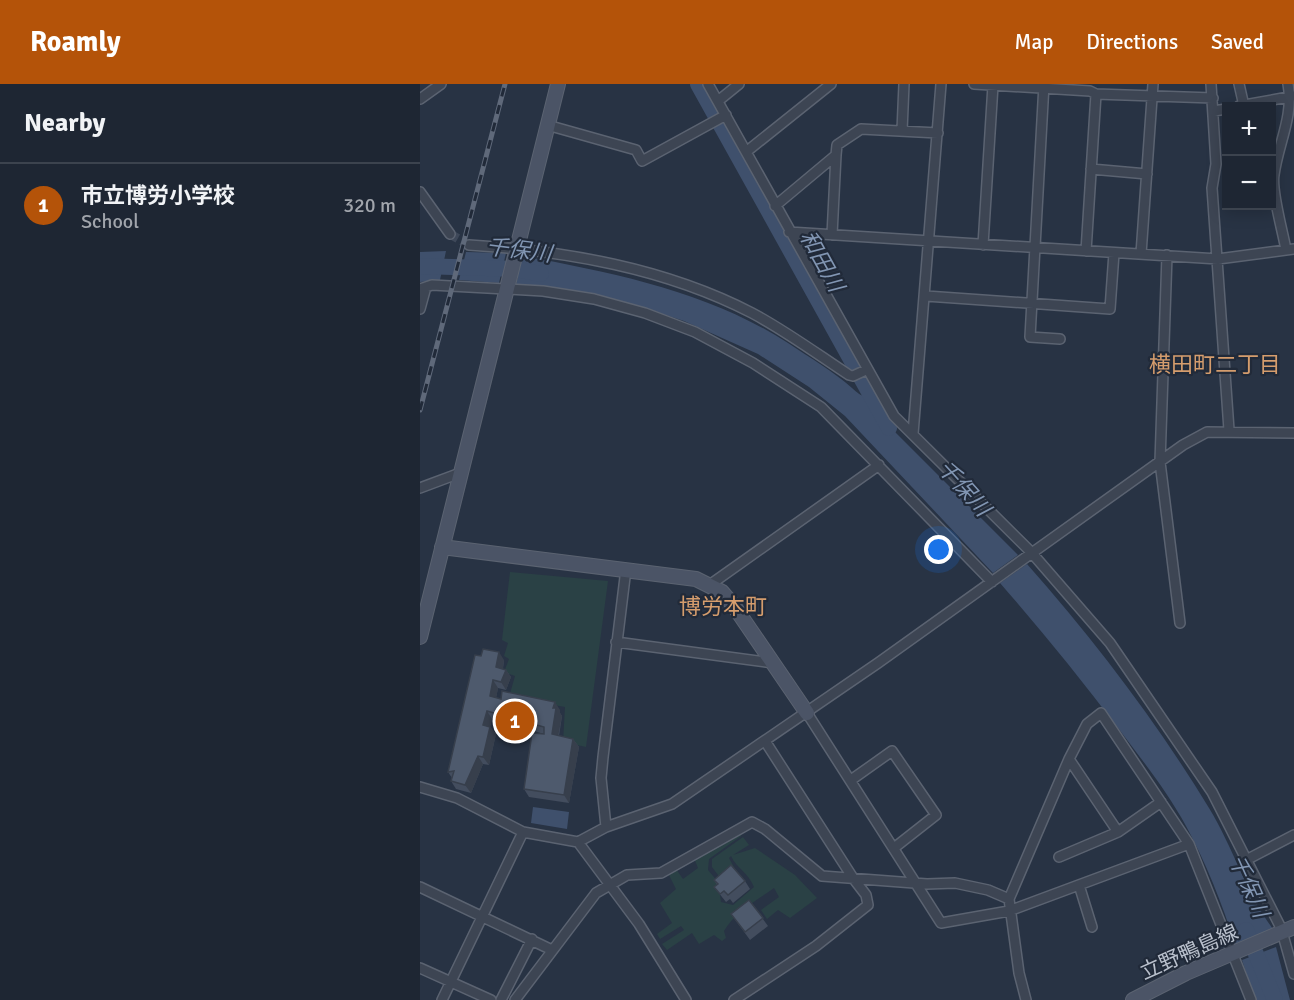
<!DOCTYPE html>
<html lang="en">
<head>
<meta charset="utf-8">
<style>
	:root { --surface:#1e2633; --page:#262e3b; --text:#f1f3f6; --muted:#a1a5ac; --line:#3c434e; --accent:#b45309 }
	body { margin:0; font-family:Signika,"Noto Sans JP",sans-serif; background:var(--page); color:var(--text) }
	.controls { position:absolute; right:18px; top:18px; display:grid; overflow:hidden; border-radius:0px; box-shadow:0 3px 15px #0003 }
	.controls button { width:54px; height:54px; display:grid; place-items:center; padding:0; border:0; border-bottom:2px solid var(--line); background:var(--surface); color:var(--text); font:30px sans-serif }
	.you { position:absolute; left:519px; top:466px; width:21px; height:21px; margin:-15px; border:4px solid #fff; border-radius:50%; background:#1a73e8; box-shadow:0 0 0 9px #1a73e833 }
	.badge { display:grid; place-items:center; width:39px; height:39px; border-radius:50%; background:var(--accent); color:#fff; font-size:20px; font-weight:700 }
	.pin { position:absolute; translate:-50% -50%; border:3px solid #fff; box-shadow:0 2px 6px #0006 }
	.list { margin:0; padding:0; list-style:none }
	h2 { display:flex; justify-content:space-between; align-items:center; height:78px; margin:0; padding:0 24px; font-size:26px }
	h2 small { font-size:20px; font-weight:400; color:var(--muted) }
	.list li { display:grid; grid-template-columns:39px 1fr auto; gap:18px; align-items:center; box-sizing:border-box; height:84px; padding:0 24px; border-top:2px solid var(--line) }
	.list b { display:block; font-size:22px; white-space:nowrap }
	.list p { margin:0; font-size:20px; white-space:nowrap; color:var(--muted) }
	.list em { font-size:20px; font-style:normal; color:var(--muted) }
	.map { position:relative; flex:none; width:874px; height:916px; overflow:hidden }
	header { display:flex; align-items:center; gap:36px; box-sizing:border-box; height:84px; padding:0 30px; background:var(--accent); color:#fff }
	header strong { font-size:28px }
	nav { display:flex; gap:33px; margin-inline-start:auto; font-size:21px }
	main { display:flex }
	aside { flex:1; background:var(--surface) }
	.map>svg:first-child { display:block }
	.green { fill:#2a4145 }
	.water { fill:#3f506c }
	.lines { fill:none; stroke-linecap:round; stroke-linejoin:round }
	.river { stroke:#3f506c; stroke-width:16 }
	.street-tunnel { stroke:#3e4859; stroke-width:9; stroke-dasharray:9 4.5; stroke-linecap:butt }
	.street-casing { stroke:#5b6371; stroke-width:12 }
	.secondary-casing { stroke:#5b6371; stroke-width:16 }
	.street { stroke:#3d4553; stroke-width:9 }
	.secondary { stroke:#4b5466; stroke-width:14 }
	.rail-casing { stroke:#5f697a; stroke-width:5 }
	.rail { stroke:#212a39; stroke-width:3; stroke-dasharray:9; stroke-linecap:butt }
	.wall { fill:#434d5e }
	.shaded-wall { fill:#373f4c }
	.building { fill:#4e5a6d; stroke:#373f4c; stroke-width:1.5 }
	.labels { text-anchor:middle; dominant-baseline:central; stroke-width:4.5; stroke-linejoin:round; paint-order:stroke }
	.street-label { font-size:21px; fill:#bac1cd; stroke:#212a39 }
	.water-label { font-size:22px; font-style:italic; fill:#8296b3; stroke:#212a39 }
	.neighbourhood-label { font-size:22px; fill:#d59d6d; stroke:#212a39 }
</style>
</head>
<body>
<header>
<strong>Roamly</strong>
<nav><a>Map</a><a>Directions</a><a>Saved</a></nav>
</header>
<main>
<aside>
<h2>Nearby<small></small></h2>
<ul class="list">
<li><span class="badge">1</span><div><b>市立博労小学校</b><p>School</p></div><em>320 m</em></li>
</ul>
</aside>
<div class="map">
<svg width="874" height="916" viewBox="0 0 874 916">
	<rect width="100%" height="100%" fill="#283344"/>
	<path class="green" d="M90,488l98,9 -22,166 -23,-5 2,-35 -56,-10 6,-21 -11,-4 5,-13 -5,-3 4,-13 -6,-3z
		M322,749l-1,3 -32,23 -1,11 10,12 3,20 12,3 21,-18c-6,-15 -17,-18 -23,-31l-2,2 6,11 -14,10 -9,-12v-8l31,-22 6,8 -16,10 22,-7 40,27 22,23 -27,20 -12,-8 -11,9 -6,-9 18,-13 -5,-9c-18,13 -39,24 -50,43l2,7 -4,3 -8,-6 -15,9 -7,-11 -25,17 -5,-6 22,-14 -3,-4 -21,13 -3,-5 15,-11 -12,-20 16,-14 -7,-14 7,-6 7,10 15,-11 -4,-10z"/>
	<path class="water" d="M26,167l-6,29 -20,2v-30z
		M46,168l40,1 -7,30 -40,-3z
		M103,172c92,17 186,36 265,87 22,15 45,28 64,45 6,5 9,9 16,8l27,31 -2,3 125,125 -25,18 -148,-157 -36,-29 -51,-33 -74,-33 -37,-12 -86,-19 -45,-6z
		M607,480c68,77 129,157 182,244 24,39 37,85 64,121l-38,15c-13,-41 -29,-81 -49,-118 -19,-35 -44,-66 -68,-98 -38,-50 -77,-98 -118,-145z
		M113,723l36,5 -2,17 -36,-6z
		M856,863l14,53h-35l-13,-40z"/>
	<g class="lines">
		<path class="river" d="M278,0l191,344
			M0,182l95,3 26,5
			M826,846l29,70"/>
		<path class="street-tunnel" d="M30,150l19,11"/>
		<g class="street-casing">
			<path id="street" d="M288,0l186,332 137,136 79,91 102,149 69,136 13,46
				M554,0l116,7 6,3 117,4
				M624,0l-14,253 30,2
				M791,0l5,80 -4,24 17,242
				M819,0l5,22
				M0,15l21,-15
				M298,17l21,-17
				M819,22l55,-10
				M794,27l12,-2
				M127,41l89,25 6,11 84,-46
				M482,47l2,-47
				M326,68l85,-68
				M671,85l56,5
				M0,108l30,42
				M355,122l61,-51 1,-10 24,-16 77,4
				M369,148l429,27 76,-10
				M412,151l4,-80
				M49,161c97,6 196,23 283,68 34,18 65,41 97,62l4,1 13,-6
				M563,161l10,-160
				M866,166c-3,-18 -15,-59 -12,-75 4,-31 20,-59 14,-91
				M666,167l10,-157
				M721,170l12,-170
				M747,171l-7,207 20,161
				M0,205l12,-4 111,6 51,8 51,14 50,19 58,31 68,44 171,175
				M506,212l184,13 4,-56
				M0,225l6,-22
				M493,350l28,-350
				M0,404l40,-15
				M291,500l168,-119
				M196,558l157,21
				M387,629l134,210 68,-12 180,-67
				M431,696l41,-29 44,64 -42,33
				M0,703l37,11 66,34 55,10 28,-15 66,-23 206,-141 305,-218 24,-13 87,1
				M186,743l-5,-49 2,-21 23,-188
				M698,748l-49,-73 18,-35 14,-11 88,131 62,156
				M158,758l61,82 47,76
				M639,773l59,-25 43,-30
				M828,775l46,-24
				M659,801l13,42
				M0,803l132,63
				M589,815l60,-140
				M0,884l71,32
				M22,916l81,-168
				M81,916l31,-61
				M95,916l81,-107 31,-18 34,-2 91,-51 13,7 57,47 105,8 28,-1 33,7 21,9 10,74 7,27
				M314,916l82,-54 52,-41 -2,-10 -13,-17 -88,-137"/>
		</g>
		<g class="secondary-casing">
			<path id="secondary" d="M22,463l254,32 26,13 12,14 73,107
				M0,553l138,-553
				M713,916l53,-27 108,-46"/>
		</g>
		<use href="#street" class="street"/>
		<use href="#secondary" class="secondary"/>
		<g class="rail-casing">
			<path id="rail" d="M0,326l85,-326"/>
		</g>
		<use href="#rail" class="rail"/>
	</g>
	<path class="wall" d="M55,571l29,5 -1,9 3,1 5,7 -5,13 -8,-2 -2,10 64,12v3l2,3 -3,20 14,3 6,8 -10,56 -40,-6 -5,-8 20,-55 -52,-15 -2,8 6,7 -7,31 -6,-1 -12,29 -15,-4 -5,-8 1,-3 -4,-6z
		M294,796l31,1 5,8 -17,14 -3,-4 -4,3 -12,-15 3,-2z
		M329,816l19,26 -18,14 -19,-26z"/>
	<path class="shaded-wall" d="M79,568l5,8 -2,14 -6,-7z
		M86,586l5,7 -5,13 -5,-8z
		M73,596l5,8 -3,16 -5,-8z
		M135,618l5,8v3l2,3 -5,26 -5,-8 1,-26z
		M67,627l5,8 -2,8 6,7 -7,31 -6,-8v-32z
		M153,655l6,8 -10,56 -5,-8z
		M58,672l5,8 -12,29 -6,-8z"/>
	<path class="building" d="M63,565l16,3 -3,15 10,3 -5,12 -8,-2 -3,16 11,3 1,-8 53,11 -2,6h3l-4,26 21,5 -9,56 -40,-6 8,-56 12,1v-7l-57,-16 -4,14 7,2 -7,30 -5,-1 -13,29 -14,-4 3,-10 -6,1 27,-117 6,1z
		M311,781l14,16 -17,14 -4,-4 -4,3 -6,-7 4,-3 -4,-4z
		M329,816l14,18 -18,14 -14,-18z"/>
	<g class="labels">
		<g class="street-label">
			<text transform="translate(769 868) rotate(-24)">立野鴨島線</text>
		</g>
		<g class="water-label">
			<text transform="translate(99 166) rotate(7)">千保川</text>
			<text transform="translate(402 177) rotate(61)">和田川</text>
			<text transform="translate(544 404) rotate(48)">千保川</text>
			<text transform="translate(829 802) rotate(66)">千保川</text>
		</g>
		<g class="neighbourhood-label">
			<text x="795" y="280">横田町二丁目</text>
			<text x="303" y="522">博労本町</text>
		</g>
	</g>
</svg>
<div class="controls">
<button>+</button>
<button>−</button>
</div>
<div class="you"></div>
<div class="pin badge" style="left:95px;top:637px">1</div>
</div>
</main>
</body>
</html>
